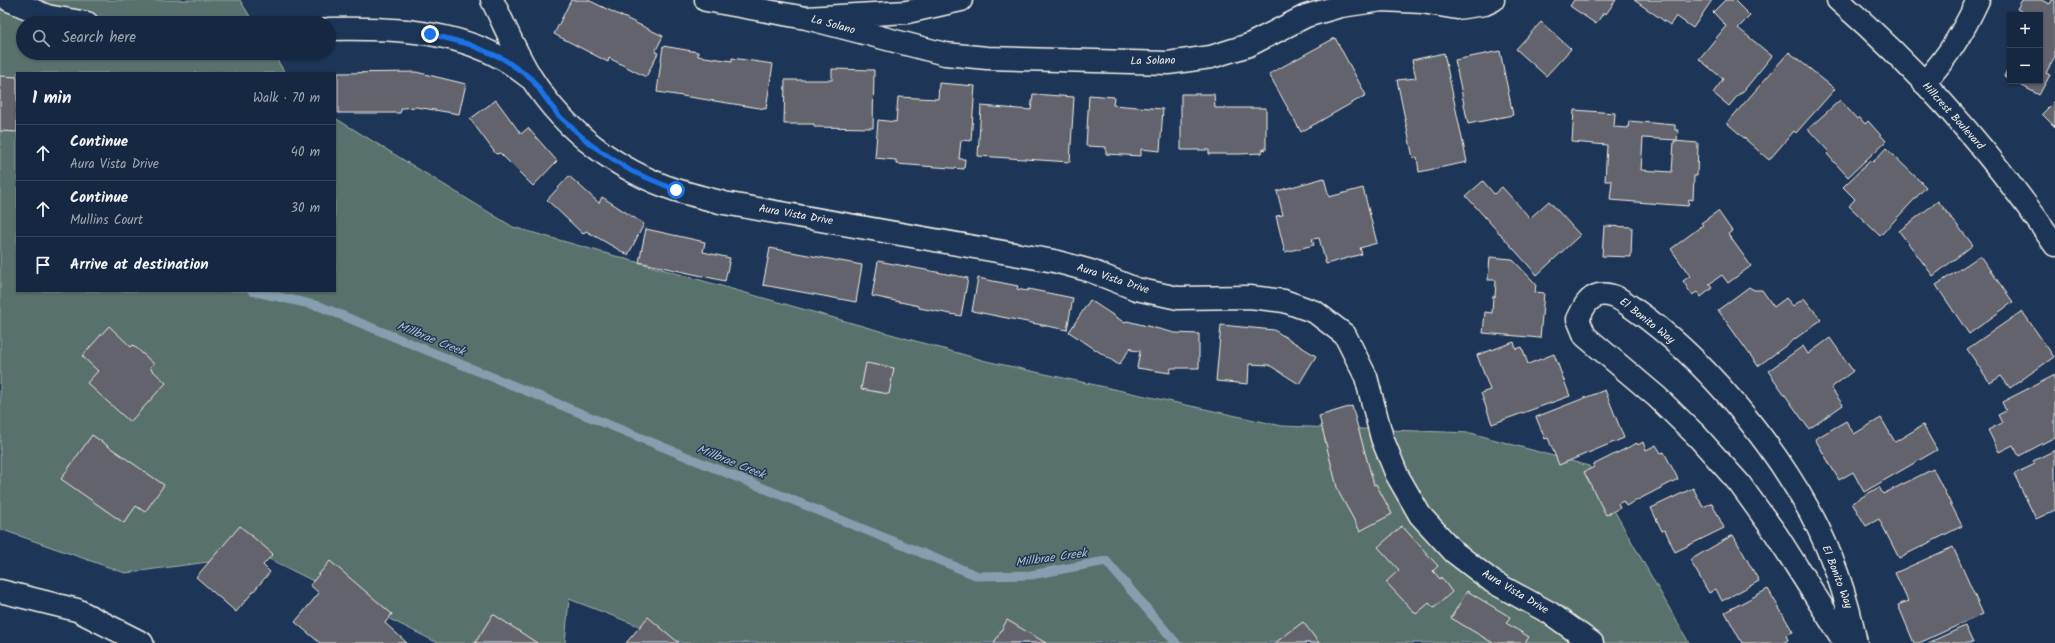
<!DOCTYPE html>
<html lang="en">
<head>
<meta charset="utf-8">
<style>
	:root { --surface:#162841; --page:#1f3048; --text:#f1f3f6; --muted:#9ea6b1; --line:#35445a }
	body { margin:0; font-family:Kalam,sans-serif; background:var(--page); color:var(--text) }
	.controls { position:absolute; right:12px; top:12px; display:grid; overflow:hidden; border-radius:0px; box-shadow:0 1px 3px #0004 }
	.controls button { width:36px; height:36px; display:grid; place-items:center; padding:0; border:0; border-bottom:1px solid var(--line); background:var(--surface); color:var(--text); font:20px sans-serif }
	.stop { position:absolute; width:12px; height:12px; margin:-9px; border:3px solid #1a73e8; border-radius:50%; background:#fff }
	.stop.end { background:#1a73e8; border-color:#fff; box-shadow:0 1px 4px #0008 }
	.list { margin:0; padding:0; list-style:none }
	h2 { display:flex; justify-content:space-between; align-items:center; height:52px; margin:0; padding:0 16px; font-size:17px }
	h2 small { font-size:13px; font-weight:400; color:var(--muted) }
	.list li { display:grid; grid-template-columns:26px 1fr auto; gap:12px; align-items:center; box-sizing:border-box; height:56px; padding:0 16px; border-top:1px solid var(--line) }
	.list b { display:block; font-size:15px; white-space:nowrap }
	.list p { margin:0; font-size:13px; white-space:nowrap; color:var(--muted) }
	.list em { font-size:13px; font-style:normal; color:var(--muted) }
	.icon { flex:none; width:22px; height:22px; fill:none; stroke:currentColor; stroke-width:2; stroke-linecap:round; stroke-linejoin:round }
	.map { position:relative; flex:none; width:2055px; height:643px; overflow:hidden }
	.search { position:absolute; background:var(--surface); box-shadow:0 1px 3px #0004; left:16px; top:16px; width:320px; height:44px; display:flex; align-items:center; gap:10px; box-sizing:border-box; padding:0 14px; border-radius:22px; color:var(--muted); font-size:15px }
	.panel { position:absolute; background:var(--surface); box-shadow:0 1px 3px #0004; left:16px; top:72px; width:320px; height:220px; border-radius:0px }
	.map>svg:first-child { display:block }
	.green { fill:#58716d; stroke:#a6b1aa }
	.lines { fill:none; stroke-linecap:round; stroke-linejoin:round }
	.stream { stroke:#879eae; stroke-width:9 }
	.building { fill:#63646d; stroke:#f4f1e8 }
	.street-casing { stroke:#f4f1e8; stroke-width:25 }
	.secondary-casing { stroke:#f4f1e8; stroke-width:25 }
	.street { stroke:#1d3557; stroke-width:22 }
	.secondary { stroke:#1d3557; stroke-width:22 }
	.route { stroke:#1a73e8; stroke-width:5 }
	.labels { text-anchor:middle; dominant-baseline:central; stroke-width:3; stroke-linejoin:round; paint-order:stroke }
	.street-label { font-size:11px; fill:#f4f1e8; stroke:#1d3557 }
	.water-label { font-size:12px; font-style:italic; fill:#b5c1c6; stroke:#1d3557 }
</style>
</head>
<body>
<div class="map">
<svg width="2055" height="643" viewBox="0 0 2055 643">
	<rect width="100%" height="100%" fill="#1d3557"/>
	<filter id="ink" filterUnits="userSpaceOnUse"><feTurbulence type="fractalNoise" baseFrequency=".025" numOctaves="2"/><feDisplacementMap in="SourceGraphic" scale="8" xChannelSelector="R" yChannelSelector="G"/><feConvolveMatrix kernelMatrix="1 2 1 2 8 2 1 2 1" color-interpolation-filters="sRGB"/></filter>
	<g filter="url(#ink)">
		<path class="green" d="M0,0h240l14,23h-231v30h250l12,20h-268v218h318v-173l178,109 473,134 296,65 189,7 118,33 100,177h-1006l-114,-44 -4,44h-127l-177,-88 -136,18 -125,-44z"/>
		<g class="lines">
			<path class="stream" d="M252,291l67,15 659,270 53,-1 75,-14 70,82"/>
		</g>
		<path class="building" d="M571,0h17l75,36 -8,16 3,1 -12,24 -37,-19 -1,4 -54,-28z
			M1574,0h42l-10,14 -2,-2 -8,12 -26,-18z
			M1634,0h78l-19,28 -17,-12 -6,9z
			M1725,0h9l16,16 -12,12 34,28 -31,38 -1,-1 -11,13 -16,-13 10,-14 -24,-20 27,-33 -13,-14z
			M2022,0h19l9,4 2,-4h3v56l-9,17 4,2 -11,20 -26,-14h27v-66h-12l-11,-6z
			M1541,22l30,27 -25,27 -30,-27z
			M1335,38l31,57 -65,37 -32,-58z
			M663,46l35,6v4l34,5v-3l41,6 -7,45 -109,-17z
			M1500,51l13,64 -45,9 -13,-64z
			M1789,52l46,37 -39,44 -2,-2 -25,29 -42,-37z
			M1444,53l23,109 -48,10 -2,-15 -4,1 -16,-78 19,-2 -4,-18z
			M2010,65v14l-6,-3z
			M832,69l42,1 -1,58 -59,-1v-3h-30l1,-44h47z
			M416,72l50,12 -7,30 -43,-7 -14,1 -2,5h-62v-40z
			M0,76l17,1v55l-17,-1z
			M939,83l36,3 -4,55 -10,-1 -2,19h6l-1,10 -68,-5v-4l-21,-2 3,-38 18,2 2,-25 40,2z
			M1033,94l41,3 -4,65 -92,-6 3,-50 50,4z
			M1181,94h33l1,14h51v42l-3,-1 -1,4 -22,1h-31v-4h-28z
			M1089,95l25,2 -1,8 50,4 -3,42 -19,-2v7l-35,-2v-7l-20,-1z
			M496,100l25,34 7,-6 29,33 -24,25 -33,-33 -4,1 -26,-35z
			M1840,100l17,19 2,-2 6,7 3,-3 18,20 -38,36 -21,-23 2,-2 -21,-23z
			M2055,101v26l-13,-13z
			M1574,110l41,3 -1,14 14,1 1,-7 46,4v5h3l-1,10 -34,-2 -2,32 31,2 2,-31 24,2 -1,33h-3l-1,24 -4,-1 -1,7 -78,-6 2,-19h-7l2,-36 -35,-3z
			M1886,148l40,39 -46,49 -31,-30 6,-7 -12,-12 28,-27 2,2z
			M569,176l30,27 3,-6 42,27 -16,31 -42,-24 -3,3 -36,-34z
			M1324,178l5,19 34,-9 14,55 -17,5 2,6 -36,10 -7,-26 -7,1 2,6 -29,7 -9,-36 7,-1 -6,-24z
			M1483,181l11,13 8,-7 28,31 19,-17 31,34 -43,40 -71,-79z
			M1938,201l35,44 -40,31 -34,-45z
			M1718,211l14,20 -4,3 23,32 -23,17 -6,-8 -13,9 3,4 -11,9 -4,-5 -5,3 -9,-14 7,-5 -19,-27 32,-24 -2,-2z
			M1604,226l28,1 -1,30 -29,-1z
			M646,229l59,13 -2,10 27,6 -5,23 -86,-19z
			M770,248l92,17 -6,37 -93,-17z
			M1980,256l33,46 -44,32 -33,-49z
			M1490,257l22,2 24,25 -1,8 9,1 -4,45 -57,-5 2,-21 7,1 1,-17 2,1 1,-17h-8z
			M878,261l90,17 -7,38 -42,-8v-2l-47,-10z
			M978,278l40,8 -1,3 10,2 1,-2 45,9 -6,32 -95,-19z
			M1749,287l5,3h8l12,17 12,-9 7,8 11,-8 17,22 -63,46 -40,-56z
			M1090,300l35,23 2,-2 48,12 24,1v34h-28l-1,5 -33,-5 3,-17 -9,-1v-3l-12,18 -50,-33z
			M2022,311l32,46 -44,31 -9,-12 -11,7 -23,-34z
			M1221,325l53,5 42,26 -17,28 -30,-19 -20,-1 -1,20 -32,-3z
			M109,326l22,21 2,-2 21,19 -4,4 16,15 -36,39 -43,-39 11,-12 -16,-15z
			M1830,338l23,33 -22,17 12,17 -34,24 -41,-58 35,-25 5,8z
			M1514,342l2,7 6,-2 6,17 26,-10 16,42 -78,28 -11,-31 9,-3 -13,-35z
			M866,363l28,5 -5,26 -28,-5z
			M2055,375v62l-36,19 -6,-11 -14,7 -11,-22 14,-7 -4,-8 8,-4 -4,-9z
			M1605,390l19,48 -65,27 -11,-27 -3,1 -9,-22z
			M1352,406l22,79 2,-1 16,30 -32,17 -22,-40 -19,-75z
			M1881,418l14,24 28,-17 14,25 -73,42 -11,-20 -14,8 -24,-41 31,-18 8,13z
			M92,435l72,50 -19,27 -9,-6 -12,17 -63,-44z
			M1643,442l3,8 10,-5 5,8 3,-1 14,27 -52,27 -3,-5 -5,3 2,4 -14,7 -22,-43 10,-5 -1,-2 44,-22 1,2z
			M2055,450v60l-19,9 -22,-45 21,-10 -2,-3z
			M1933,469l29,57 -63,32 -20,-39 -13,7 -14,-23 27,-16 4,7z
			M1693,488l10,19 9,-4 12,25 -49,24 -10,-22 -3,1 -11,-23z
			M240,526l33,28 -10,11 7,7 -34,40 -40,-35z
			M1402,526l36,40 -5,5 7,8 1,-2 11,15 -18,16 -5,-5 -13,11 -30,-32 13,-12 -21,-23z
			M1733,535l26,46 -37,20 -6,-12 -7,4 -19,-33z
			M1953,547l30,67 -64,29h-5l-16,-38 10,-4 -13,-28z
			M330,561l62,53 -7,9 22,20h-87l-25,-21 24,-29 -9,-8z
			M1768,589l25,43 -7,3 2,5 -5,3h-41l-17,-31z
			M1467,591l43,26 -4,6 23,14 -4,6h-32l-42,-25z
			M493,614l44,29h-62z
			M648,617l31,26h-53z
			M1007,620l39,23h-52z
			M1303,622l16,21h-44z
			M1965,626l8,17h-45z"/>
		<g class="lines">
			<g class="street-casing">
				<path id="street" d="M9,0l38,16 40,7
					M492,0c13,26 24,54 40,79 33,52 86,92 144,111 16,5 32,9 48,13l330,58 37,10 45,18 42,9 72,-1 34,4 31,11 30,23 21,42 16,61 15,37 23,40 34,37 39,30 57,31 42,30
					M706,0l100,18 101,-6 54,-12
					M806,18l139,36 42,4 181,5 43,-6 38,-12 57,-29 35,-10 41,-6 40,2 35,6 28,-4 8,-4
					M329,29c58,-1 122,0 174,30 9,5 18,12 27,19
					M1924,83c25,-28 38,-49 54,-83
					M1845,643l-69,-109 -37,-51 -42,-47 -40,-39 -72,-61 -7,-17c5,-10 9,-21 21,-24 14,-3 25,7 35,14 69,48 136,130 176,203 22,41 37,85 46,131"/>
			</g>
			<g class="secondary-casing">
				<path id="secondary" d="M1838,0c82,71 155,155 217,245
					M0,591l77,19 65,33"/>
			</g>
			<use href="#street" class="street"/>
			<use href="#secondary" class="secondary"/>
		</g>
	</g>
	<g class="lines" filter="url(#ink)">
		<path class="route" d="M430,34l38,10 34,14 29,20 27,37 32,29 41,27 45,19"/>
	</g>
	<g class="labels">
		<g class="street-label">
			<text transform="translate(833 25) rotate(15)">La Solano</text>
			<text transform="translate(1153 61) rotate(-1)">La Solano</text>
			<text transform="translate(1953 116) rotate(48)">Hillcrest Boulevard</text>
			<text transform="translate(796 215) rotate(10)">Aura Vista Drive</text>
			<text transform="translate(1113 279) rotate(18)">Aura Vista Drive</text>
			<text transform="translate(1647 321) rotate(38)">El Bonito Way</text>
			<text transform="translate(1837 577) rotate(69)">El Bonito Way</text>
			<text transform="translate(1515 592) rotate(31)">Aura Vista Drive</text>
		</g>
		<g class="water-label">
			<text transform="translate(431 339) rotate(22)">Millbrae Creek</text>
			<text transform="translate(731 462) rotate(22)">Millbrae Creek</text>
			<text transform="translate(1051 558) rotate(-8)">Millbrae Creek</text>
		</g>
	</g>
</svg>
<div class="controls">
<button>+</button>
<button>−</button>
</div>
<div class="stop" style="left:676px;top:190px"></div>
<div class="stop end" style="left:430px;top:34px"></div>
<div class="search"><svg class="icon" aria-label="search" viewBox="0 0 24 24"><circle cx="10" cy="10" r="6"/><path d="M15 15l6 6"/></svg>Search here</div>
<section class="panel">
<h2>1 min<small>Walk · 70 m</small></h2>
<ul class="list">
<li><svg class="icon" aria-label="ahead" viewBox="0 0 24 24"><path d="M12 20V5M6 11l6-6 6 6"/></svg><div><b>Continue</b><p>Aura Vista Drive</p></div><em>40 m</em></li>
<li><svg class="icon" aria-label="ahead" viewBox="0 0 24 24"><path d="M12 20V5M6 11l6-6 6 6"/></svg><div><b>Continue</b><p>Mullins Court</p></div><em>30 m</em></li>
<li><svg class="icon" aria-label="arrive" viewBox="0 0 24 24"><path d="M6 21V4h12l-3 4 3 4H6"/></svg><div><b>Arrive at destination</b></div></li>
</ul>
</section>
</div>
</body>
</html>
